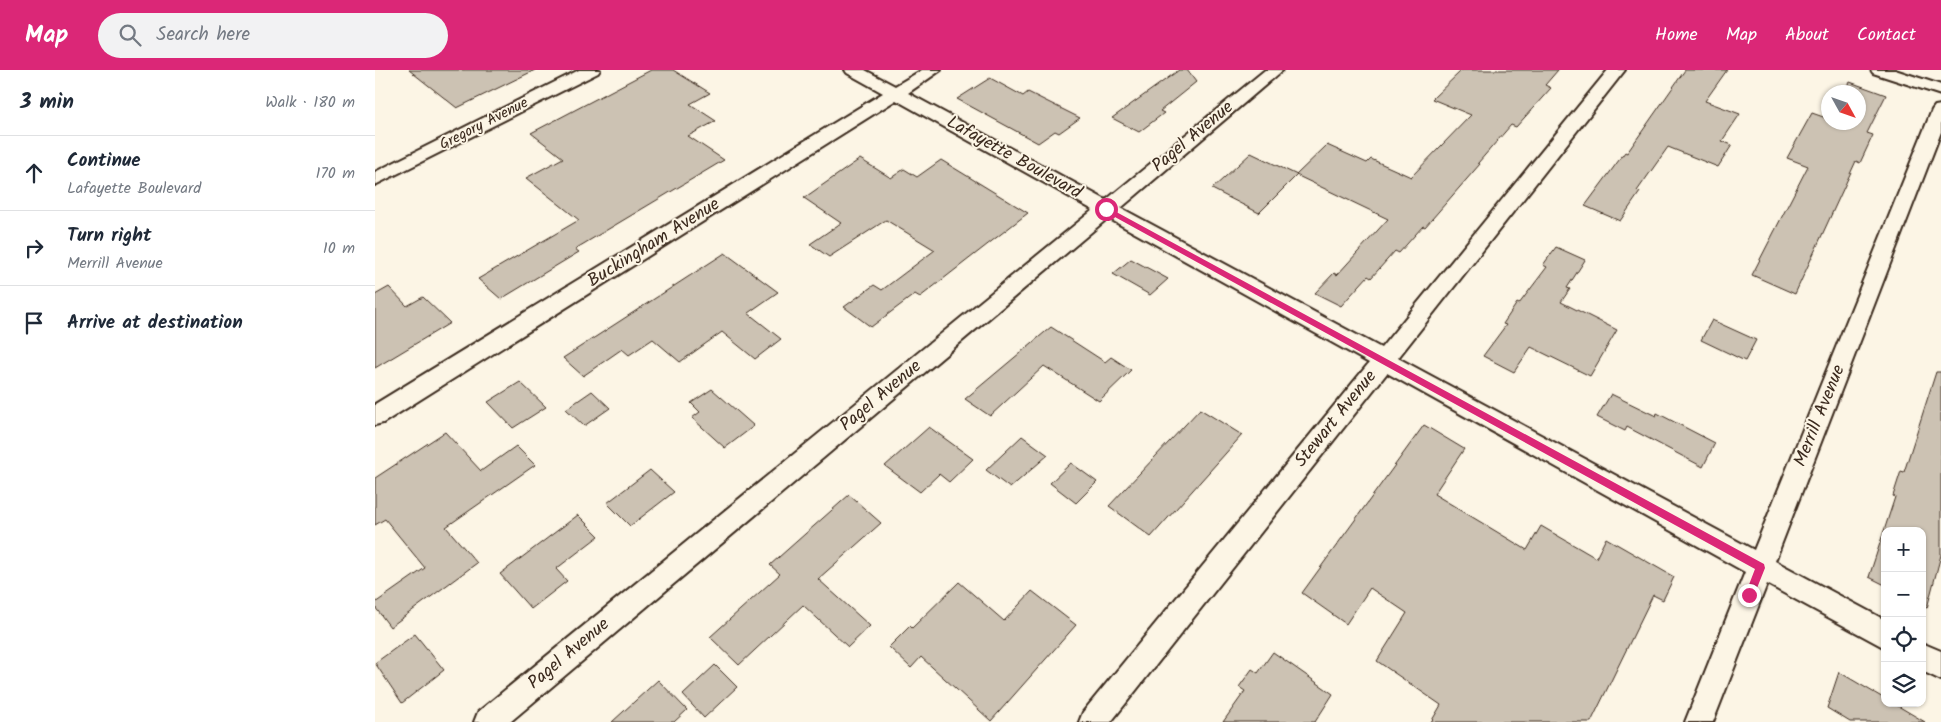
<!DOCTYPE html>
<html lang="en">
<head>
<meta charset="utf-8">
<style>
	:root { --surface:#fff; --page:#f2f2f3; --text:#1f2937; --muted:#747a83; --line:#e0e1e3; --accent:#db2777 }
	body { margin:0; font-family:Kalam,sans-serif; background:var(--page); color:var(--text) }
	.controls { position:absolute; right:15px; bottom:15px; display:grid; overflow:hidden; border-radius:10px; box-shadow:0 1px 4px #0004 }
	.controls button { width:45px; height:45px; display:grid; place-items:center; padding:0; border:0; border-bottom:1px solid var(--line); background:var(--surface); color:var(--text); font:25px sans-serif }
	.compass { position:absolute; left:1446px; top:15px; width:45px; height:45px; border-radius:50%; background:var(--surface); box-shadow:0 1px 4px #0004; rotate:130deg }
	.stop { position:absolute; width:15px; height:15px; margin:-11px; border:4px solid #db2777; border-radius:50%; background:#fff }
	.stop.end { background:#db2777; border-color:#fff; box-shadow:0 1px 5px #0008 }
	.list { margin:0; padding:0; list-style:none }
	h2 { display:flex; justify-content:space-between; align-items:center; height:65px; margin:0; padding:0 20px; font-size:21px }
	h2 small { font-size:16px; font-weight:400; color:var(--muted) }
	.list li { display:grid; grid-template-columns:32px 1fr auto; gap:15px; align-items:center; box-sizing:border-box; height:75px; padding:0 20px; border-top:1px solid var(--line) }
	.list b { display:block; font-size:19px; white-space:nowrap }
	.list p { margin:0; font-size:16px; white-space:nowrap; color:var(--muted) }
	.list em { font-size:16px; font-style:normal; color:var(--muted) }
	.icon { flex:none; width:28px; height:28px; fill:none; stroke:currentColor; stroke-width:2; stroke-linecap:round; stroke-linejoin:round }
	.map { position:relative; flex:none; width:1566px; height:652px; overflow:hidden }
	header { display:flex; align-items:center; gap:30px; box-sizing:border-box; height:70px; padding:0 25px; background:var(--accent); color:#fff }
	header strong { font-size:24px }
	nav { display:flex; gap:28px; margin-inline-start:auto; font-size:18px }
	.search { width:350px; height:45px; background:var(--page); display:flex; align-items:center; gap:12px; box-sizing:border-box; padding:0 18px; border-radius:28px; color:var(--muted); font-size:19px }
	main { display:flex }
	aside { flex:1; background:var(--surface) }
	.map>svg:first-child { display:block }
	.building { fill:#ccc2b3; stroke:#3b2a1e }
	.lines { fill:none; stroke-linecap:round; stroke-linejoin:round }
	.minor-casing { stroke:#3b2a1e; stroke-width:4 }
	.minor { fill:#fcf5e5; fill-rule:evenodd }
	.route { fill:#db2777 }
	.labels { text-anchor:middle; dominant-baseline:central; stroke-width:4; stroke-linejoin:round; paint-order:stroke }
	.far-street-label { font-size:15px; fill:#3b2a1e; stroke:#fcf5e5 }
	.street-label { font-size:18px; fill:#3b2a1e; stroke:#fcf5e5 }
</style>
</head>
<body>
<header>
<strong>Map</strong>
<div class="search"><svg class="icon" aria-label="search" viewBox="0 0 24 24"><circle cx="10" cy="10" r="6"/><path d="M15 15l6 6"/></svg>Search here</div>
<nav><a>Home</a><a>Map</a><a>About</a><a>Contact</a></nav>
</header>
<main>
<aside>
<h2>3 min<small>Walk · 180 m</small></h2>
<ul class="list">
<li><svg class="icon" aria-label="ahead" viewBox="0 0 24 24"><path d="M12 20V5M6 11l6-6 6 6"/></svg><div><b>Continue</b><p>Lafayette Boulevard</p></div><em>170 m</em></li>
<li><svg class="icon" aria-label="right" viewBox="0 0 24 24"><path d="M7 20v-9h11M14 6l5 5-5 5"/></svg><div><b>Turn right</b><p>Merrill Avenue</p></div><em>10 m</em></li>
<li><svg class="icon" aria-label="arrive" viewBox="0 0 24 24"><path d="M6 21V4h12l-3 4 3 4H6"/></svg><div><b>Arrive at destination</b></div></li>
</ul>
</aside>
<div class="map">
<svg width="1566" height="652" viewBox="0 0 1566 652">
	<rect width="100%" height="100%" fill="#fcf5e5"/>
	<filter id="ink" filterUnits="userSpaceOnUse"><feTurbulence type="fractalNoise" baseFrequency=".02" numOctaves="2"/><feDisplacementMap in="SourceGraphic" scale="10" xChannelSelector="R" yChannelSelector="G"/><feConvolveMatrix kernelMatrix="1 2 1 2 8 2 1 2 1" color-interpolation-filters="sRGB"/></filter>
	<g filter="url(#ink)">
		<path class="building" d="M34,0h126l-78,38z
			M276,0h22l37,23 -20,11 26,17 -28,15 36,24 -149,89 4,3 -78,47 -23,-20 101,-59 -53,-42 37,-20 -32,-25z
			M804,0h8l9,12 -36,29 4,2 -25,19 -27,-14z
			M1087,0h96l-13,15 6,3 -35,39 -5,-2 -33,38 2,1 -55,63 -2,-1 -24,27 -4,-2 -24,27 -3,-2 -27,30 -26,-13 19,-20 3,2 51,-56 -92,-44 31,-30 40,18 4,-4 40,18 60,-62 -39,-16z
			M1310,0h42l-22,31 35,13 -18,27 10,4 -14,22 -50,-20 -31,44 3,1 -20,29 -35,-15 40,-54 2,1z
			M615,8l33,18 5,-4 52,26 -21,15 -4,-2 -17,12 -81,-44z
			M1475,12l36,13 -19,38 6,2 -13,28 -4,-2 -61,133 -43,-19 56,-109 -21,-8 25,-45 17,6v3h30v-30h-14z
			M876,83l46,22 -38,38 -47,-24z
			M485,89l31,19 13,-9 13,8 24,-17 87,53 -108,84 -5,-3 -44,33 -27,-20 30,-22 8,5 53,-40 -49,-30 -57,37 -19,-13 31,-21 -37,-25z
			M1181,177l29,13 -18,28 3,1 -9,13 56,28 -27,46 -59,-29 -17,25 -31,-16 23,-31 -3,-1 14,-21 2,1 28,-37 -4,-2z
			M350,183l53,39 -30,21 33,26 -26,20 -33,-27 -42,30 -27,-23 -24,16 -7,-6 -39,27 -20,-18z
			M756,189l37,20 -18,16 -37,-21z
			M14,217l18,19 16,-9 27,26 -75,45v-73z
			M1337,250l44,20 -11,21 -44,-21z
			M676,257l54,35 6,-5 20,13 -32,31 -55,-35 -54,50 -25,-17z
			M1561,302h5v183l-14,53 -5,-2v-75h-37v54l-16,-8 26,-80 -2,-1 8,-25 3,1z
			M145,312l26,25 -33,21 -25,-26z
			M337,319l42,37 -29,22 -33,-30 8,-6 -9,-9z
			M217,321l18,17 -26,18 -18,-17z
			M1236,324l45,22 1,-3 58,30 -12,24 -76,-40 -2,4 -28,-14z
			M825,339l42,26 -91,102 -42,-31z
			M1049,355l40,24 -30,45 93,56 14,-24 55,32 10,-20 68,39 -11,23 -10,-5 -62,127h-160l10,-17 -64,-44 30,-48 -37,-25 -24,36 -44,-31z
			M554,357l44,32 -24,23 -10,-8 -19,18 -35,-26z
			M70,362l36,39 35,-25 19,19 -89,62 31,36 -87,64 -15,-20v-4l50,-35 -40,-49 -10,6v-47z
			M647,366l26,19 -38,33 -24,-18z
			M696,393l26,19 -21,21 -26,-20z
			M275,400l24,22 -44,34 -23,-23z
			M474,425l32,28 -63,56 52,47 -22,21 -45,-42 -64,60 -29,-28 70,-63 -10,-9z
			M203,445l21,21 -43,33 11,12 -36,28 -31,-35z
			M584,512l45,39 28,-30 44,34 -85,96 -70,-64 -10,11 -22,-21 21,-21 2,2z
			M40,564l29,36 -42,33 -27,-40z
			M898,582l60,42 -18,28h-92l22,-31 -6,-4 13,-18 6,4z
			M340,595l22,22 -33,31 -21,-23z
			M1464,602l46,27v4h8l32,19h-75l-23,-14z
			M283,610l29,30 -13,12h-62z"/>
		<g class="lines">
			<g class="minor-casing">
				<path id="minor" d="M204,0h21l-2,3 -223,112v-13z
					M470,0h20l30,16 27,-16h19l-33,23 198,107 159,-130h18l-162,138 260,140 227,-278h17l-227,288 356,192 178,-440 3,-4 6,-1v27l-166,429 110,59v28l-118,-64 -54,138h-28l60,-150 -358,-199 -276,349h-32l4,-10 286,-349 -261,-145 -598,504h-36l4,-10 615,-502 -197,-110 -513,323 -8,2v-21l508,-311 -36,-20z
					M1496,0h24l46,15v10l-68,-22z
					M1547,573l19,8v29l-19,-9z"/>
			</g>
			<use href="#minor" class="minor"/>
		</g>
	</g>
	<path class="route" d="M729,138h5l655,356 1,4 -12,30h-7l-1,-3 10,-26 -651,-358z"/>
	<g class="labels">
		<g class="far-street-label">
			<text transform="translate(109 54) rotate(-27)">Gregory Avenue</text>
		</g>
		<g class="street-label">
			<text transform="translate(818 67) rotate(-40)">Pagel Avenue</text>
			<text transform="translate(639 88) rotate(29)">Lafayette Boulevard</text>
			<text transform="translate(279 173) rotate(-32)">Buckingham Avenue</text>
			<text transform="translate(506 326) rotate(-40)">Pagel Avenue</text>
			<text transform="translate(1445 346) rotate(-68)">Merrill Avenue</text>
			<text transform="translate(961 349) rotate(-51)">Stewart Avenue</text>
			<text transform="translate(194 584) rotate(-40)">Pagel Avenue</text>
		</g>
	</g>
</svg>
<div class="controls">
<button>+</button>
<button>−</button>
<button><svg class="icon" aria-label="locate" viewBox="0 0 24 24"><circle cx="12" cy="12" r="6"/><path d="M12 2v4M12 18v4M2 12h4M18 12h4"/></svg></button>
<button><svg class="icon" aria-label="layers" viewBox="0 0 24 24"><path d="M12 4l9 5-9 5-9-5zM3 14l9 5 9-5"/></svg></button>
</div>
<svg class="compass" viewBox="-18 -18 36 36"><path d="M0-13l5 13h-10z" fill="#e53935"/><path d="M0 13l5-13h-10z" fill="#747a83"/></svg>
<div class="stop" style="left:731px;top:139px"></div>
<div class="stop end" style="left:1374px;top:525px"></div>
</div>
</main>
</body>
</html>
